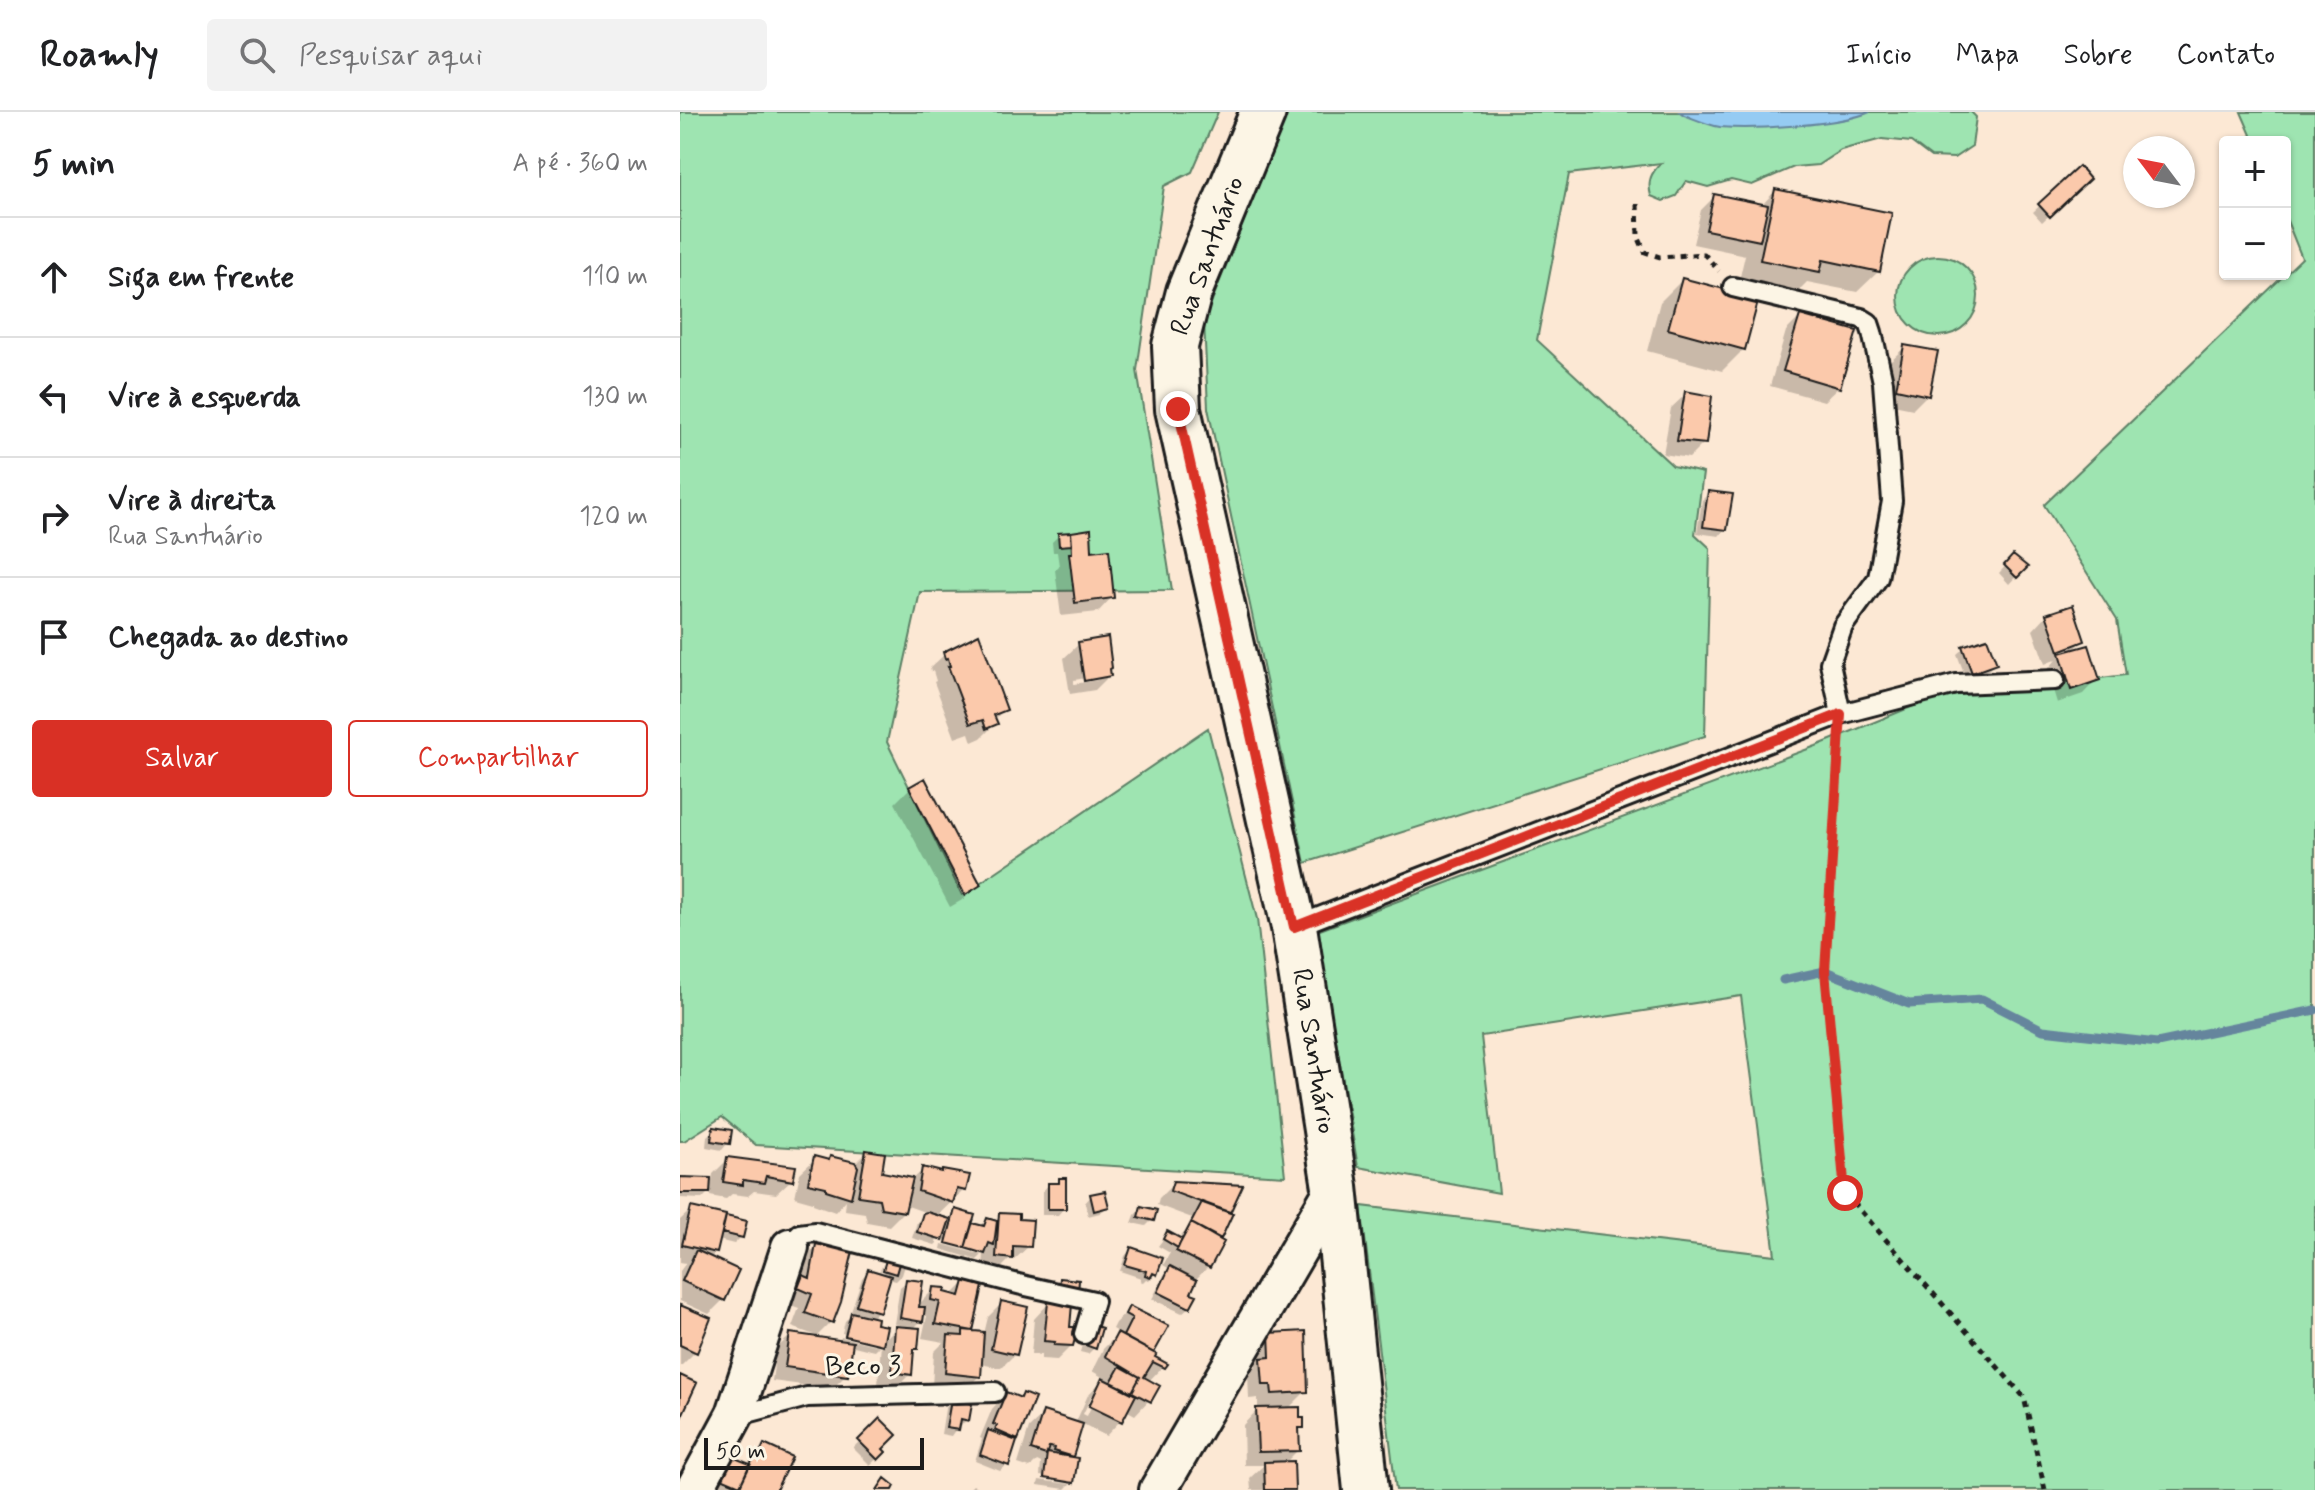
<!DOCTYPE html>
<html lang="pt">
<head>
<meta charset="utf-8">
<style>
	:root { --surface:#fff; --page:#f2f2f2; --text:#202124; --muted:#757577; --line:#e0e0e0; --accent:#d93025 }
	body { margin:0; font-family:Mynerve,sans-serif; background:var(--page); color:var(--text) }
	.controls { position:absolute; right:24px; top:24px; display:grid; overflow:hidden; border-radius:8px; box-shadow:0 2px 6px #0004 }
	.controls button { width:72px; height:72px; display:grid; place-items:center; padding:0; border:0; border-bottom:2px solid var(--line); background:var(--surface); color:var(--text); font:40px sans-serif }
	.compass { position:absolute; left:1443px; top:24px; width:72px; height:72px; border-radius:50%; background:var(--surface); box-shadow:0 2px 6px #0004; rotate:302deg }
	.scale { position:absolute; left:24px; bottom:20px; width:220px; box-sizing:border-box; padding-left:8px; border:4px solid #1c1c1c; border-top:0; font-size:22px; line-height:28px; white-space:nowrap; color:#1c1c1c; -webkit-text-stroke:6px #fcf5e5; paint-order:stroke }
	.stop { position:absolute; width:24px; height:24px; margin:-18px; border:6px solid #d93025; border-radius:50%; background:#fff }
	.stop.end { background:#d93025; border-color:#fff; box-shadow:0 2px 8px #0008 }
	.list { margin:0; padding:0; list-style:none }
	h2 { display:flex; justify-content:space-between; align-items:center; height:104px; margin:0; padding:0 32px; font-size:34px }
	h2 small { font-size:26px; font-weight:400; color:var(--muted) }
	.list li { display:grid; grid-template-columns:52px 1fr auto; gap:24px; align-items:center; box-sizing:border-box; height:120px; padding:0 32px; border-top:2px solid var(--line) }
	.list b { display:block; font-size:30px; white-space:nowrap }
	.list p { margin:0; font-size:26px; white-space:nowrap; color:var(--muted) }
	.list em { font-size:26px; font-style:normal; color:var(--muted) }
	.actions { display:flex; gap:16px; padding:24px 32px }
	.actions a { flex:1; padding:18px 0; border:2px solid var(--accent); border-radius:8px; text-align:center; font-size:28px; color:var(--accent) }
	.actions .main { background:var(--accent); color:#fff }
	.icon { flex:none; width:44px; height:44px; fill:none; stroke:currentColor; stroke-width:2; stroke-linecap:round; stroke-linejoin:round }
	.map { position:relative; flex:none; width:1635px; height:1378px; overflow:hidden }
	header { display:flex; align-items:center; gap:48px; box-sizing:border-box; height:112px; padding:0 40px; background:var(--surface); border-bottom:2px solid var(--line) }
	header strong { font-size:38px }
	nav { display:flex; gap:44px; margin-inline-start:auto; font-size:28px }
	.search { width:560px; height:72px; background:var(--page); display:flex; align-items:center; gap:20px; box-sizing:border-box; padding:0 28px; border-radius:8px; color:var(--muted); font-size:30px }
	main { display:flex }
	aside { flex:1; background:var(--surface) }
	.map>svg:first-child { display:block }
	.green { fill:#9ee4b1; stroke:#5d8066; stroke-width:2 }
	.water { fill:#95cbf3; stroke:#65859d; stroke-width:2 }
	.shadow { fill:#0003; fill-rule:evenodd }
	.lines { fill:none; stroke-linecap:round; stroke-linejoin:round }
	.stream { stroke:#65859d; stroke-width:9 }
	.building { fill:#fbc9ab; stroke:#1c1c1c; stroke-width:2 }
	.service-casing { stroke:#1c1c1c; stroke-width:24 }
	.minor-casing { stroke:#1c1c1c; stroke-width:42 }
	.tertiary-casing { stroke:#1c1c1c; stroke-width:50 }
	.path { stroke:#1c1c1c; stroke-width:5; stroke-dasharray:6 6; stroke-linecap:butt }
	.service { stroke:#fcf5e5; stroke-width:18 }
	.minor { stroke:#fcf5e5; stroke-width:36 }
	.tertiary { stroke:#fcf5e5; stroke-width:44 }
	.route { stroke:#d93025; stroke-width:10 }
	.labels { text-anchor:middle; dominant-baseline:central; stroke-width:6; stroke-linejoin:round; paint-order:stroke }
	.street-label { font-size:28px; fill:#1c1c1c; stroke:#fcf5e5 }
</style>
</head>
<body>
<header>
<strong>Roamly</strong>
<div class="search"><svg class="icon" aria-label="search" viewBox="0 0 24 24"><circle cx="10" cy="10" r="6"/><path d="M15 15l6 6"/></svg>Pesquisar aqui</div>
<nav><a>Início</a><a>Mapa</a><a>Sobre</a><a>Contato</a></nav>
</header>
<main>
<aside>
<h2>5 min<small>A pé · 360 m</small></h2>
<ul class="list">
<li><svg class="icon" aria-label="ahead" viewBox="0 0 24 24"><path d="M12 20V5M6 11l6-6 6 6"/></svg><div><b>Siga em frente</b></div><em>110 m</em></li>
<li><svg class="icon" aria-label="left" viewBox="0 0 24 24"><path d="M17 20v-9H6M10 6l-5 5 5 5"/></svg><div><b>Vire à esquerda</b></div><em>130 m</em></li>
<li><svg class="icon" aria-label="right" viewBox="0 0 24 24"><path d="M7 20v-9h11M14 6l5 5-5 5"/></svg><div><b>Vire à direita</b><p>Rua Santuário</p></div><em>120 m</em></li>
<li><svg class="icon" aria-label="arrive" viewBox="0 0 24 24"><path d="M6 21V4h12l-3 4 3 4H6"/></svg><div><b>Chegada ao destino</b></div></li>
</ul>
<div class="actions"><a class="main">Salvar</a><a>Compartilhar</a></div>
</aside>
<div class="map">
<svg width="1635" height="1378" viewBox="0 0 1635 1378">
	<rect width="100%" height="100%" fill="#fce8d4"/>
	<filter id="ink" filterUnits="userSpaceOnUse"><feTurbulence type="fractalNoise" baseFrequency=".0125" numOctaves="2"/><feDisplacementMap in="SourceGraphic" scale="16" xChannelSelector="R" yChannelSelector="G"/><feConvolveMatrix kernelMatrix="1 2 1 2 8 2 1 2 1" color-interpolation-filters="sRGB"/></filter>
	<g filter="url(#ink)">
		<path class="green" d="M0,0h538l-26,60 -28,14 -27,184 35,220 -252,2 -33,150 75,153 246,-167 49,191 28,257 -529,-31 -34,-28 -38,24h-4z
			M607,0h684l5,5 -4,29 -18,12 -23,-1 -20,-15 -29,-3 -41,11 -23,15 -24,2 -42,18 -21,-5 -23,7 -22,-6 -10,15 -13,5 -12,-5c-4,-15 0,-23 10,-33l-92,11 -32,166 136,126 30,7 -8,61 15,14 -5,188 -400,127 -97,-455 -4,-87z
			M1561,0h74v1378h-919l-35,-284 414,49 -34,-259 -260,40 18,157 -141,-26 -41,-236 499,-185 117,-48 193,-23 -9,-55 -73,-115 258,-247 -17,-42v-74h-31z
			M1218 184a40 40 0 1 1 80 0a40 40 0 1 1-80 0Z"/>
		<path class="water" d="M1000,0h190c-29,13 -117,18 -150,15 -12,-2 -25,-8 -36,-12z"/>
		<path class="shadow" d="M1399,57l9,10 -46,43 -9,-10z
			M1095,79l104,80 -22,21 -50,-10 -11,11 -57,-12 6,-26 -52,-11 8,-34 14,-14 46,10z
			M1002,168l62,69 -22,22 -75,-20 13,-49z
			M1120,205l39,70 -15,14 -54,-15 16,-55z
			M1225,235l22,48 -14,14 -30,-6 7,-42z
			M1006,282l18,49 -15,15 -26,-4 8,-46z
			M1029,381l16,36 -6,7 -22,-3 5,-33z
			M379,423l32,18 21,44 -14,15 -37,4 -6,-46 4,-4 -2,-14h-4l-1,-10z
			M1333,446l12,9 -16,17 -10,-11z
			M1367,503l36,25 -11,12 25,27 -14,15 -26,9 -10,-33 10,-11 -12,5 -12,-34z
			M399,532l29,26 1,6 -14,14 -25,4 -6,-36zM418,564v4l-24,4v-4z
			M1284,536l31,16 -7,6 -22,8 -9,-24z
			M265,542l60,55 -11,11 1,4 -14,14 -9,4 -3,-9 -14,5 -21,-56 2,-1 -3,-10 -2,1 -1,-4z
			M244,668l54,105 -14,14 -14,8 -55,-104 15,-15z
			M34,1017l14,14 -6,7 -16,-3 1,-11z
			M187,1040l12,22 33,6 11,-10 41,20 -28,27 13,3 7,-8 14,12 10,3 7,-7 6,2 7,-7 29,31 -15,14h-5l-13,13 -13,-2 1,-18 -2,1v-3l-39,-11 1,-4 -3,3 -4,-1 -1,4h2l-3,3 -23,-7 5,-16 10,-9 -22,-8 -1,6 -15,15 -22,-4 -2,-9 -20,-3 1,-10 -11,12 -22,-8v-2l-18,-5 5,-24 15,-14 12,2 3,-3 25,6z
			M48,1047l63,21 -15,14 -22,-3 -6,5 -16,-2 -6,5 -16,-3 1,-6 -9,9 -22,-1v-19l32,1 1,-6z
			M380,1068l4,28 -6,7h-16v-23l6,-7h7z
			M494,1071l57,32 -14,25 5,2 -14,25 -14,14 -5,13v13l-7,6 -30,-14 12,-24 6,-6 -7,-4 7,-12 -12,-7 10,-13 10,6 7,-7 7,-14 -35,-13 2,-7z
			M411,1084l16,11 -7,6 -12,3 -3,-13z
			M461,1096l11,12 -6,6 -14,-3 3,-8z
			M12,1097l52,13 -3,15 -7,7 -16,-4 -2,12 -6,6 13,42 -14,14 -29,-13v-30l6,-8 -6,-1v-42z
			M262,1132l40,11 -5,5 -36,-11z
			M136,1134l15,76 -14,14 -25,-9 7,-19 -14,-5 5,-11 8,-8 4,-23z
			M451,1137l25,24 -7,7 -3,-1 -3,3 -3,-1 1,-3 -21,-7 5,-15z
			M208,1147l18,3 -4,13 -6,6 -8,-2 -10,32 -8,8 11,24 15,-15 9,1v-3l-11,-2 6,-37 7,-6 10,25 17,-17 17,7 13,-13 17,4 -11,46 14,1 4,-17 14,-14 13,51 -14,14 -21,-4 -1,12 -15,15 -32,-4 2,-35 10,-10 -22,-4 5,-22 -5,-1 -1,6 -8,8 4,19 -5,5 -2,21 -14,14 -18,-3 3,-42 -2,3v-4l-37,-9 3,-12 9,-9 -3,-1 11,-33 6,-7 10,3 5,-10 -5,15 4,1 5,-17h-4z
			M368,1192l20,25 4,16 -15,15 -16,-1v-4l-10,-1 3,-35z
			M0,1195l15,45 -14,14h-1z
			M450,1197l36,18 -15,26 2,4 12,7 -17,18 1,18 -14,15 -9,-5 -6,11 -14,15 -25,-13 -10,33 -3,2 4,24 -7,7 -27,-4 1,-5 30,4v-4l-29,-4 1,-13 -4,-2 -7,7 -12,-4 11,-36 15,-14 31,10 13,-29 16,-17 -12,-7 11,-22 16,-16 -7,-4 3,-6zM412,1283h4l-9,21 -4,-2z
			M405,1222l9,14 -6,6 -8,-2z
			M111,1223l49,7 1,-5 38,9 -5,5 -24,-6 -4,30 -14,14 -60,-8 4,-32z
			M590,1223l36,56 -18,18 14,18 -4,5v18l-13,13 8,27h-42l-1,-12 14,-13h-20l-1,-40 15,-16v-11l-9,1 -1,-25 8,-8 -1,-16z
			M326,1282l13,6 5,-5 -8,44 -9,26 -7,6 -25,-10 7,-22 -2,-1 12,-29z
			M271,1290l16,18 -7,6h-2l-7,10 -10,-2 4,-25z
			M200,1308v29l4,3 -14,13 -17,-17z
			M84,1335l10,43h-46l-14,-7 10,-18h22z
			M293,1373l9,5h-14z"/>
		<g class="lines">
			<path class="stream" d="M1103,868l42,-9 84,33 73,-5 61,31 114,13 158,-33"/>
		</g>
		<path class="building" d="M1399,54l11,13 -40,38 -12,-13z
			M1095,77l117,24 -12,59 -57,-12 -3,12 -60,-12z
			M1034,82l54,11 -8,36 -54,-11z
			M1002,166l77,20 -14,52 -77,-21z
			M1120,203l57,16 -17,57 -57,-17z
			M1224,233l34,6 -9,45 -33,-7z
			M1005,279l27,5 -6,48 -29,-3z
			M1028,379l25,3 -6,36 -24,-3z
			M411,417l1,22 17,-2 5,49 -39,5 -6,-50h3l-1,-21z
			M391,420l1,13 -13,1 -1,-13z
			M1333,443l15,12 -11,11 -13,-13z
			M1393,493l12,36 -26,10 -13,-37z
			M299,522l28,76 -13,5 4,9 -12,5 -3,-9 -13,4 -22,-58h2l-2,-8 -3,1 -2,-7z
			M428,525l4,31 -2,1 1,7 -27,5 -6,-39z
			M1307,526l10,26 -25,9 -10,-27z
			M1409,533l11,35 -29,10 -11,-37z
			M245,666l56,107 -16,10 -56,-108z
			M33,1015l19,3 -2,14 -19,-3z
			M186,1038l19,3 -3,19 31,6 -8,34 -24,-4 -2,-9 -21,-3z
			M134,1044l15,4 1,-4 25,6 3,5 -7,31 -25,-8v-3l-18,-4z
			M47,1045l69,9 -3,15 -27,-5 -2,7 -21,-3v5l-20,-3z
			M242,1055l20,5v-2l28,5 -4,16 -9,-2 -4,14 -35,-12z
			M0,1065l31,1 -1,15h-30z
			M379,1066h7v31h-18v-26h11z
			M493,1069l70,4 -13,28 -60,-22z
			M425,1079l4,16 -15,4 -4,-17z
			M522,1090l31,11 -12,26 -30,-16z
			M461,1094l16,4 -3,11 -16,-4z
			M11,1095l35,8 -9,38 -35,-8z
			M275,1097l20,6 -10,33 -19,-5z
			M247,1100l23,7 -7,21 -26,-8 6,-19z
			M319,1101l20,1v5l14,1 -2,27 -18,-1v13l-17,-2z
			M46,1104l21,5 -4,17 -21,-5z
			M307,1106l10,3 -3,24 -5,-2 -4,11 -20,-6 7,-25 12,3z
			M511,1111l33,19 -14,26 -34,-17z
			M487,1119l15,8 -4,9 -15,-9z
			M136,1132l37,7 -12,51 -8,21 -28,-10 7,-19 -14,-6 5,-13 7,3z
			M451,1135l32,11 -6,17 -4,-2 -2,4 -6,-2 1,-4 -21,-6z
			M16,1138l43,20 -14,31 -43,-20z
			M207,1145l13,3 -4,14 -13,-4z
			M490,1154l27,14 -6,13 6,2 -7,13 -32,-16z
			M188,1157l23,7 -11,36 -24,-7z
			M380,1166l19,2 -1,13 -19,-1z
			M226,1167l17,2 -4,26h6l-2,15 -23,-4z
			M284,1169l19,5 -10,45 -38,-7 5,-22 -9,-2 2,-13 13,1 -1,4 15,4z
			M321,1189l27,6 -11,48 -26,-6z
			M368,1190l24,2 -2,23h6l-2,4h3l-4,15 -19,-1 1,-3 -11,-1z
			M0,1193l31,13 -14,35 -17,-8z
			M449,1194l40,20 -15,27 -31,-17 9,-18 -7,-4z
			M171,1200l26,6 -1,6 11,2 -4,19 -38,-9z
			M412,1213l10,3 -6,21 -11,-4z
			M215,1214l25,2 -2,21h-4l-2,26 -20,-3z
			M283,1218l21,2 -3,45 -36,-4 3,-38 15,1z
			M626,1219l2,61 -36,2 -1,-9h-8l-2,-27 9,-1 -1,-24z
			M110,1221l63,9 -5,34 -63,-9z
			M437,1221l37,20 3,1 -2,3 13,7 -3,4 -12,-6 -9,15 16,9 -9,16 -19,-10 8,-15 -35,-21z
			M440,1254l20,11 -8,15 -21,-10z
			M0,1263l17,8 -17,37z
			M422,1266l34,17 -14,27 -33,-16z
			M326,1280l15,6 2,-5 12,5 -17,42 -23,-10 2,-4 -4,-2z
			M271,1288l21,4 -3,17 -8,-2 -2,11 -13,-2z
			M620,1295v11h4v10h-5l1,23 -42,1 -2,-44z
			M363,1299l40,13 -10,33 -20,-6 1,-3 -5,-1 -3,8 -15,-5z
			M200,1306l17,17 -14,14 3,3 -8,8 -20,-20z
			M308,1318l29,11 -8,25 -29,-11z
			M84,1332l28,13 -16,33h-28l-8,-4 16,-33 3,2z
			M367,1341l31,5 -4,25 -30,-5z
			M50,1344l20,8 -10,22 -21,-9z
			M614,1349l1,29h-30l-1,-28z
			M205,1366l10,8 -2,4h-16z"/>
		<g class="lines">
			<g class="service-casing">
				<path id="service" d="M1053,175l128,31 8,5 3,9 11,50 9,119 -14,77 -35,48 -13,37 11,51
					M614,815l547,-213 115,-30 99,-4
					M110,1135l9,-13 16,-2 211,54 68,15 -10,33
					M55,1302l16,-2 56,-15 188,-5"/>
			</g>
			<g class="minor-casing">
				<path id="minor" d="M14,1378l41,-76 55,-167
					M478,1378l177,-303"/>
			</g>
			<g class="tertiary-casing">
				<g id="tertiary">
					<path id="s1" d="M583,0l-74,180 -14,54 3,63 116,518 41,260 31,303"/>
				</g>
			</g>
			<path class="path" d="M957,92l1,32 7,16 15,5 44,-3 15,17
				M1160,627l-15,232 20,222 179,204 21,93"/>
			<use href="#service" class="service"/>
			<use href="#minor" class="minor"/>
			<use href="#tertiary" class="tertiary"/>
		</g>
	</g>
	<g class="lines" filter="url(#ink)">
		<path class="route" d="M498,297l116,518 547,-213 -16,257 20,222"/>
	</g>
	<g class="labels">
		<g class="street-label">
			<text transform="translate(528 144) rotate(-70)">Rua Santuário</text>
			<text stroke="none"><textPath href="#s1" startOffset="970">Rua Santuário</textPath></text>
			<text transform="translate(183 1255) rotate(-1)">Beco 3</text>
		</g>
	</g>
</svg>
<div class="controls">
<button>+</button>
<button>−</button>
</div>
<svg class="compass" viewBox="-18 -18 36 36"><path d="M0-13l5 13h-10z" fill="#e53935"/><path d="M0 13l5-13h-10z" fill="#757577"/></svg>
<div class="scale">50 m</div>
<div class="stop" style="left:1165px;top:1081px"></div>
<div class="stop end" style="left:498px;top:297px"></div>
</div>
</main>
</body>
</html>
